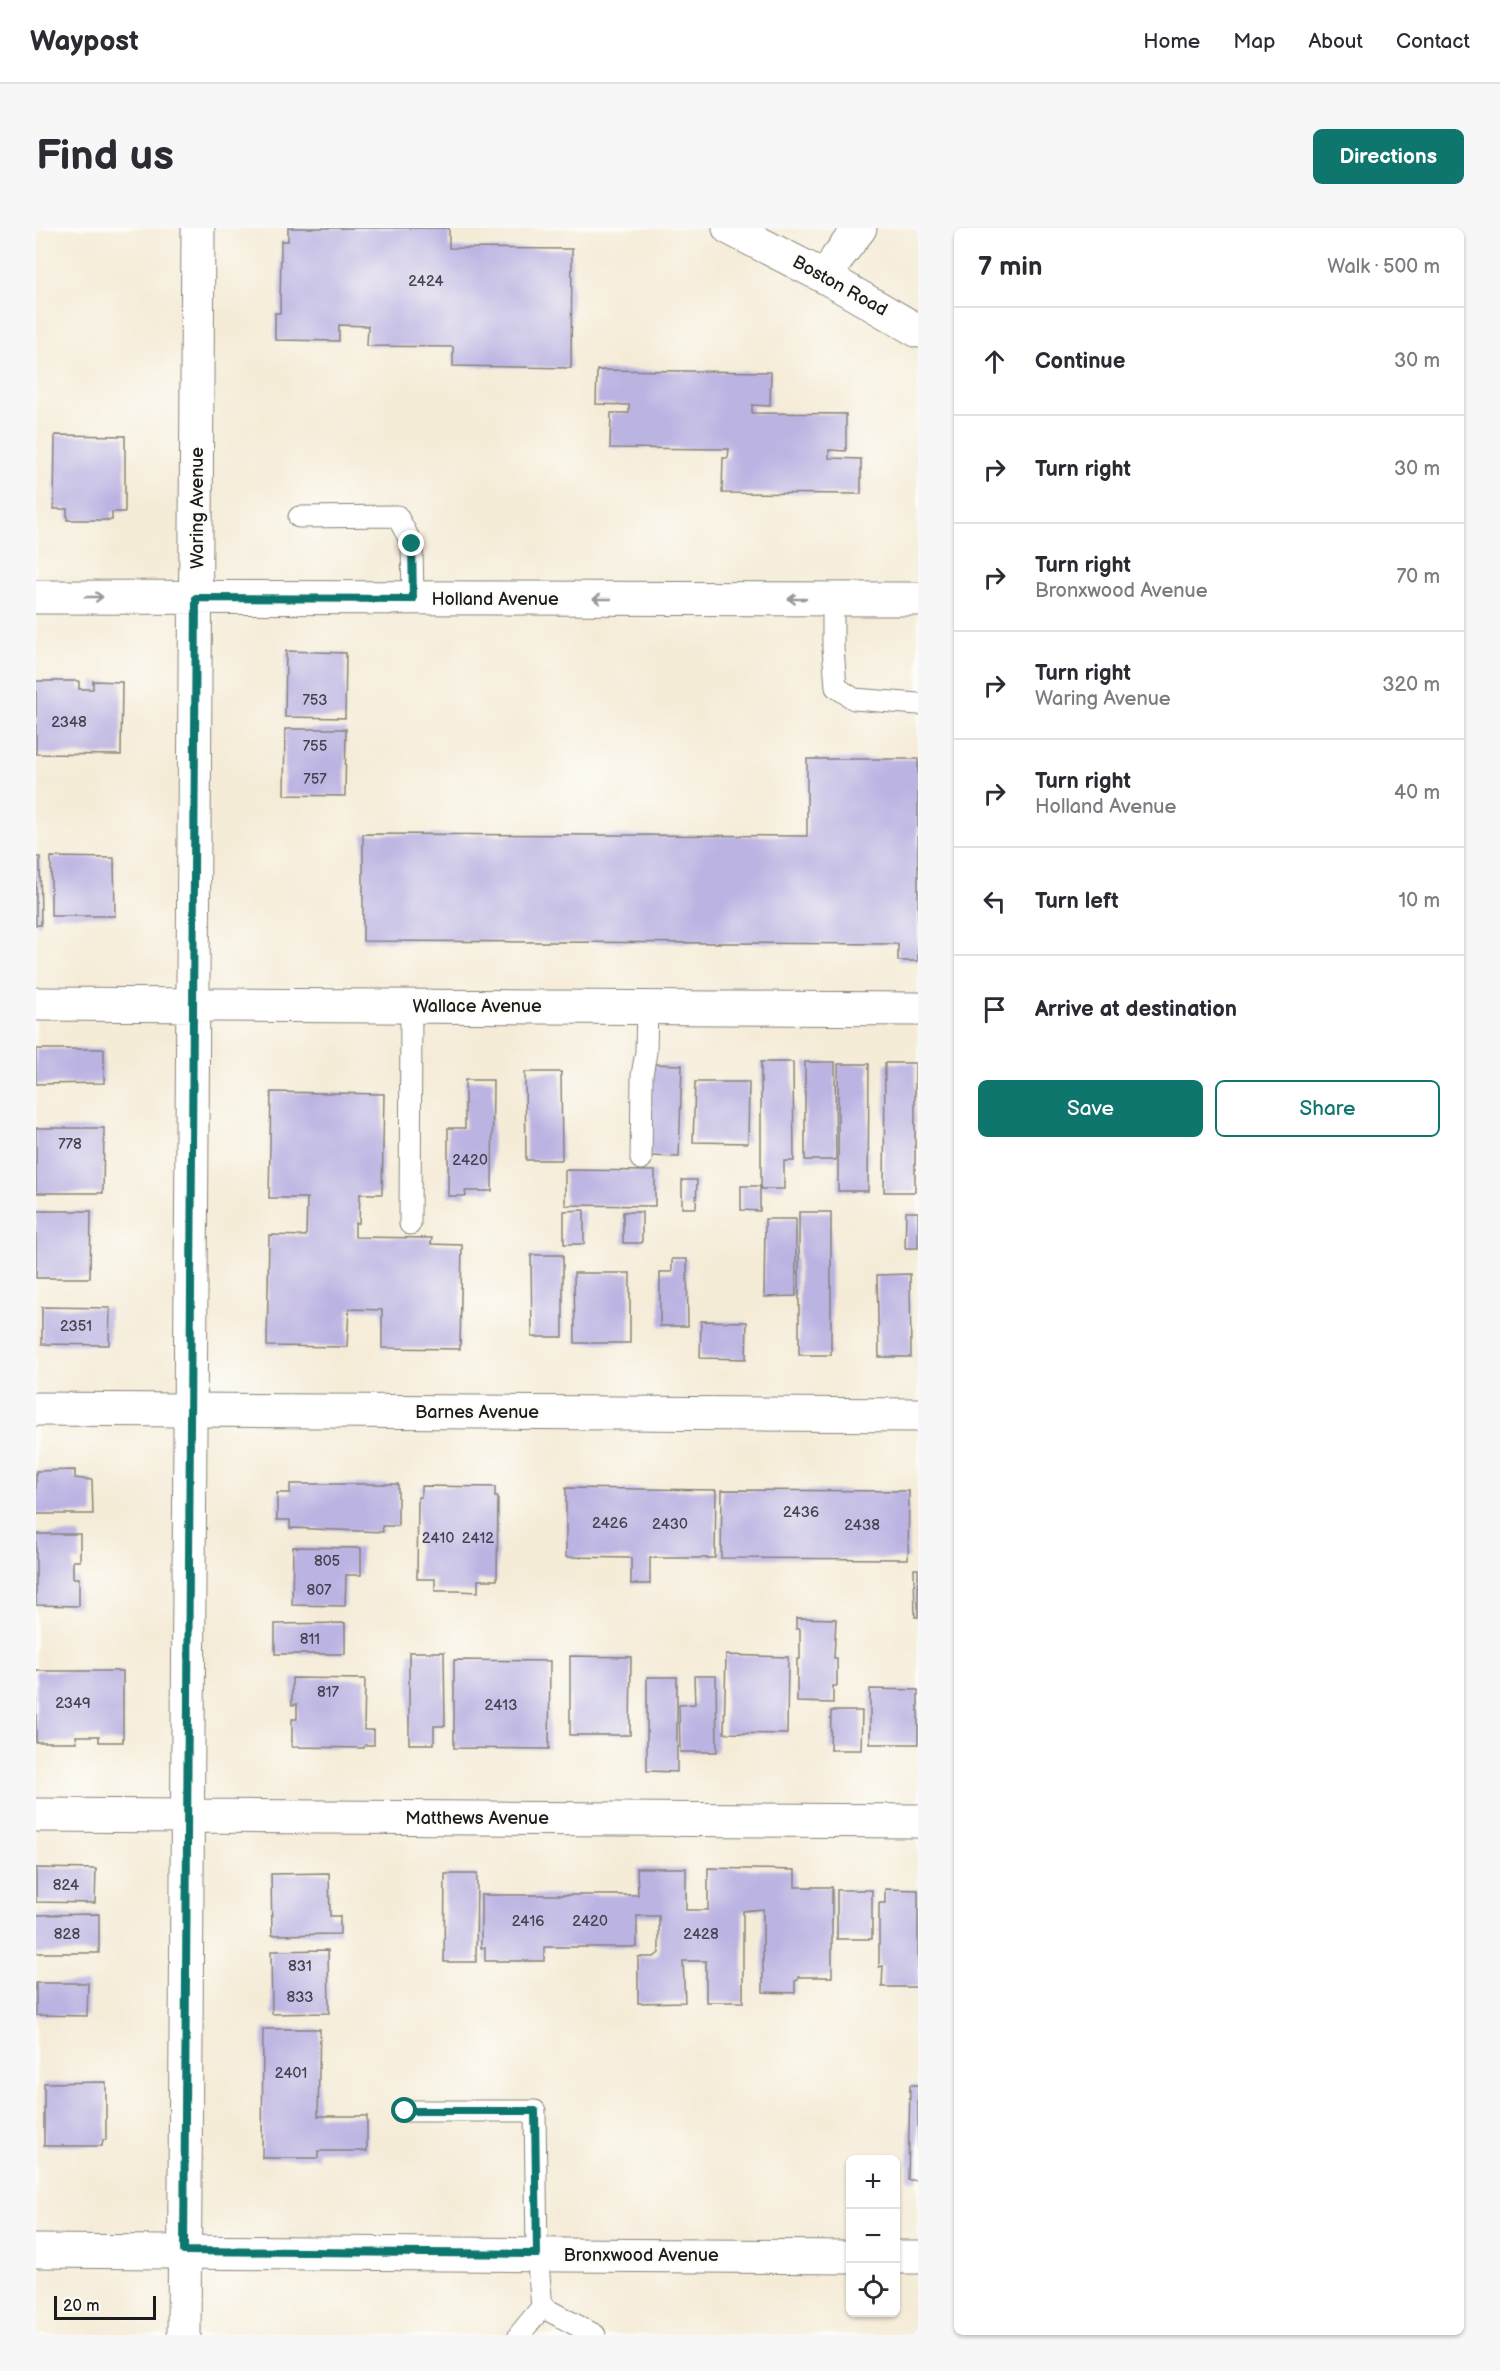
<!DOCTYPE html>
<html lang="en">
<head>
<meta charset="utf-8">
<style>
	:root { --surface:#fff; --page:#f7f7f7; --text:#2b2b33; --muted:#7c7c81; --line:#e1e1e2; --accent:#0f766e }
	body { margin:0; font-family:"Balsamiq Sans",sans-serif; background:var(--page); color:var(--text) }
	.controls { position:absolute; right:18px; bottom:18px; display:grid; overflow:hidden; border-radius:9px; box-shadow:0 2px 4px #0004 }
	.controls button { width:54px; height:54px; display:grid; place-items:center; padding:0; border:0; border-bottom:2px solid var(--line); background:var(--surface); color:var(--text); font:30px sans-serif }
	.scale { position:absolute; left:18px; bottom:15px; width:102px; box-sizing:border-box; padding-left:6px; border:3px solid #1c1c1c; border-top:0; font-size:16px; line-height:21px; white-space:nowrap; color:#1c1c1c; -webkit-text-stroke:4px #fdfcf7; paint-order:stroke }
	.stop { position:absolute; width:18px; height:18px; margin:-14px; border:4px solid #0f766e; border-radius:50%; background:#fff }
	.stop.end { background:#0f766e; border-color:#fff; box-shadow:0 2px 6px #0008 }
	.list { margin:0; padding:0; list-style:none }
	h2 { display:flex; justify-content:space-between; align-items:center; height:78px; margin:0; padding:0 24px; font-size:26px }
	h2 small { font-size:20px; font-weight:400; color:var(--muted) }
	.list li { display:grid; grid-template-columns:39px 1fr auto; gap:18px; align-items:center; box-sizing:border-box; height:108px; padding:0 24px; border-top:2px solid var(--line) }
	.list b { display:block; font-size:22px; white-space:nowrap }
	.list p { margin:0; font-size:20px; white-space:nowrap; color:var(--muted) }
	.list em { font-size:20px; font-style:normal; color:var(--muted) }
	.actions { display:flex; gap:12px; padding:18px 24px }
	.actions a { flex:1; padding:14px 0; border:2px solid var(--accent); border-radius:9px; text-align:center; font-size:21px; color:var(--accent) }
	.actions .main { background:var(--accent); color:#fff }
	.icon { flex:none; width:33px; height:33px; fill:none; stroke:currentColor; stroke-width:2; stroke-linecap:round; stroke-linejoin:round }
	.map { position:relative; flex:none; width:882px; height:2107px; overflow:hidden; border-radius:9px }
	header { display:flex; align-items:center; gap:36px; box-sizing:border-box; height:84px; padding:0 30px; background:var(--surface); border-bottom:2px solid var(--line) }
	header strong { font-size:28px }
	nav { display:flex; gap:33px; margin-inline-start:auto; font-size:21px }
	.intro { display:flex; align-items:center; justify-content:space-between; box-sizing:border-box; height:144px; padding:0 36px }
	h1 { margin:0; font-size:42px }
	.button { padding:15px 27px; border-radius:9px; background:var(--accent); color:#fff; font-size:21px; font-weight:700 }
	main { display:flex; gap:36px; padding:0 36px }
	aside { flex:1; background:var(--surface); border-radius:9px; box-shadow:0 2px 4px #0004 }
	.map>svg:first-child { display:block }
	.building { fill:#bbb3e2 }
	.lines { fill:none; stroke-linecap:round; stroke-linejoin:round }
	.lane-casing { stroke:#88847a; stroke-width:23 }
	.street-casing { stroke:#88847a; stroke-width:35 }
	.secondary-casing { stroke:#88847a; stroke-width:35 }
	.primary-casing { stroke:#88847a; stroke-width:35 }
	.lane { stroke:#fff; stroke-width:21 }
	.street { stroke:#fff; stroke-width:33 }
	.secondary { stroke:#fff; stroke-width:33 }
	.primary { stroke:#fff; stroke-width:33 }
	.oneway { stroke:#999 }
	.route { stroke:#0f766e; stroke-width:8 }
	.labels { text-anchor:middle; dominant-baseline:central; stroke-width:4.5; stroke-linejoin:round; paint-order:stroke }
	.number-label { font-size:15px; fill:#44424e }
	.street-label { font-size:18px; fill:#1c1c1c; stroke:#fdfcf7 }
</style>
</head>
<body>
<header>
<strong>Waypost</strong>
<nav><a>Home</a><a>Map</a><a>About</a><a>Contact</a></nav>
</header>
<div class="intro"><h1>Find us</h1><a class="button">Directions</a></div>
<main>
<div class="map">
<svg width="882" height="2107" viewBox="0 0 882 2107">
	<rect width="100%" height="100%" fill="#fdfcf7"/>
	<filter id="ink" filterUnits="userSpaceOnUse"><feTurbulence type="fractalNoise" baseFrequency=".0167" numOctaves="2"/><feDisplacementMap in="SourceGraphic" scale="12" xChannelSelector="R" yChannelSelector="G"/><feConvolveMatrix kernelMatrix="1 2 1 2 8 2 1 2 1" color-interpolation-filters="sRGB"/></filter>
	<filter id="wash" filterUnits="userSpaceOnUse"><feTurbulence type="fractalNoise" baseFrequency=".008" numOctaves="4" result="noise"/><feDisplacementMap in="SourceGraphic" scale="24" xChannelSelector="R" yChannelSelector="G"/><feGaussianBlur stdDeviation="1.35" result="paint"/><feColorMatrix in="noise" values="0 0 0 0 0 0 0 0 0 0 0 0 0 0 0 0 0 1.4 0 .05"/><feComposite in="paint" operator="in"/></filter>
	<g filter="url(#wash)">
		<rect width="100%" height="100%" fill="#f5ecd8"/>
		<g id="blocks">
			<path class="building" d="M252,0h161v20l123,1 -1,119 -118,-2v-19l-86,-1 1,-20 -29,-1v16l-64,-1v-27h5l1,-72h7z
				M561,142l174,2 -1,34 -18,-1v8l94,1v37l-17,-1v8l32,1v35l-139,-1 1,-35h5l1,-9 -119,-1 1,-35h18v-8l-33,-1z
				M19,207l70,1v76h-13v8h-45v-11h-13z
				M250,423l60,2 -1,65 -60,-1z
				M0,453h43v8h14v-8l29,1 -1,73 -85,-1z
				M249,501h61l-1,67 -61,-1z
				M771,531h111v202h-20v-17l-535,-3v-107l444,2z
				M0,629h4l1,68h-5z
				M15,629l63,1 1,58h-64z
				M0,821h68v34l-68,1z
				M725,834h32l1,99h-10v28h-23z
				M769,834h30l1,98h-31z
				M849,835h30v129h-31z
				M614,836l32,1 -3,92 -30,-1z
				M802,836h31l-1,127h-30z
				M489,844h36l1,88h-36z
				M429,852h28l-1,111h-27l1,5h-18v-68h17z
				M659,854h54l-1,61 -55,-1z
				M235,864l113,2 -2,100h-22l-1,29h-4v14l77,1 -1,6 31,1 -2,104 -78,-1v-38l-33,-1 -2,38 -80,-1 2,-111 37,1 1,-38h-38z
				M0,900h68l-1,65h-67z
				M529,942l90,1v35l-90,-1z
				M646,952h15l-1,28h-14z
				M705,958h19v25l-19,-1z
				M548,982v34h-20v-33z
				M0,983h55l-1,67h-54z
				M587,984h19v31h-19z
				M763,984h32v143h-32z
				M870,984h12v36h-13z
				M729,991h31v77l-32,1z
				M495,1027h32v82h-31z
				M636,1031h15l1,67h-28v-54h12z
				M538,1045h56v70h-55z
				M874,1046l1,83h-32l-2,-82z
				M6,1079l68,1 -1,37 -67,-1z
				M665,1093l46,1 -1,37 -46,-1z
				M39,1242v8l17,2 1,34h-57v-43z
				M254,1256h108v42h-16l1,6 -93,-4v-8h-13v-27h13z
				M385,1258l74,1v10h3l-1,83h-19v12l-21,-1h-22v-12h-18l1,-82h3z
				M530,1260l150,2 -1,68h-65v26h-19v-26l-65,-1z
				M686,1262l187,1 -1,68 -187,-1z
				M0,1306h44v27h-7v17h6v28l-43,-1z
				M257,1319l68,1v27h-15l-1,31 -53,-1z
				M878,1341h4v48h-3z
				M760,1390l40,1 -2,39h3v28h-4v17l-36,-1v-43h3v-30h-4z
				M309,1395v31h-70v-30z
				M373,1424h35l1,74h-11v18h-25z
				M690,1427l62,2 -1,77 -63,-1z
				M534,1428l61,1 -1,78h-60z
				M418,1432l96,1 -1,88 -95,-1z
				M0,1443h87v71h-24v-6h-23l1,6h-41z
				M658,1448h22l1,76h-37l-1,-47 16,-1z
				M611,1449h30v95l-30,-1z
				M256,1450l73,1 -1,51h10v15h-9l-1,3 -72,-1v-28h5v-15l-5,1z
				M834,1461l48,1v54h-48z
				M795,1483h31l-1,39h-31z
				M0,1640l60,1 -1,34 -59,-1z
				M601,1640h49v42h22v-42l87,2v17h37v90h-34v3l-3,1v12l-32,-1v-83l-20,2v91h-37v-41h-23l2,41 -47,1v-46h16l5,-4v-37h-22v31h-93v14h-59v-14l-4,1v-53h157z
				M293,1645l1,43h10v18l-68,1 -1,-61z
				M409,1646h32l-1,88h-32z
				M849,1661l33,1v97h-36l1,-21 -4,1v-64h6z
				M801,1662h35v49h-35z
				M63,1686v39h-63v-38z
				M292,1722l1,63 -57,1 -1,-63z
				M0,1755h52l-1,33 -51,-1z
				M227,1801h57l-2,87h49v35h-49v7h-56z
				M70,1854v58h-3l-1,6h-58v-63z
				M874,1857h8v95h-10z"/>
		</g>
	</g>
	<g filter="url(#ink)">
		<use href="#blocks" fill-opacity="0" stroke="#88847a" stroke-width="1.5"/>
		<g class="lines">
			<g class="lane-casing">
				<path id="lane" d="M263,289l98,-1 15,28 1,55
					M797,372v48l3,39 18,12 64,5
					M605,931l1,-84 4,-23 1,-45
					M374,996l1,-219
					M369,1883h130l2,143 5,53 53,28
					M483,2107l23,-28"/>
			</g>
			<g class="street-casing">
				<path id="street" d="M791,50l10,-20 23,-30
					M0,369l882,2
					M0,776l882,5
					M0,1587l882,6
					M148,2107l14,-2107"/>
			</g>
			<g class="secondary-casing">
				<path id="secondary" d="M0,1181l882,6
					M0,2023l814,6
					M860,2029h22"/>
			</g>
			<g class="primary-casing">
				<path id="primary" d="M693,0l98,50 91,53"/>
			</g>
			<use href="#lane" class="lane"/>
			<use href="#street" class="street"/>
			<use href="#secondary" class="secondary"/>
			<use href="#primary" class="primary"/>
		</g>
		<defs><path id="oneway-shaft" d="M-6 0H5M1.5-3L5.5 0L1.5 3" fill="none" stroke-width="1.6" stroke-linecap="round" stroke-linejoin="round" transform="scale(1.5)"/></defs>
		<g class="oneway">
			<use href="#oneway-shaft" transform="translate(58 369)"/>
			<use href="#oneway-shaft" transform="translate(566 371) rotate(-180)"/>
			<use href="#oneway-shaft" transform="translate(761 371) rotate(-180)"/>
		</g>
	</g>
	<g class="lines" filter="url(#ink)">
		<path class="route" d="M369,1883h130l2,143 -353,-3 12,-1653 217,1 -1,-55"/>
	</g>
	<g class="labels">
		<g class="number-label">
			<text x="390" y="53">2424</text>
			<text x="279" y="472">753</text>
			<text x="33" y="494">2348</text>
			<text x="279" y="518">755</text>
			<text x="279" y="551">757</text>
			<text x="34" y="916">778</text>
			<text x="434" y="932">2420</text>
			<text x="40" y="1098">2351</text>
			<text x="765" y="1284">2436</text>
			<text x="574" y="1295">2426</text>
			<text x="634" y="1296">2430</text>
			<text x="826" y="1297">2438</text>
			<text x="402" y="1310">2410</text>
			<text x="442" y="1310">2412</text>
			<text x="291" y="1333">805</text>
			<text x="283" y="1362">807</text>
			<text x="274" y="1411">811</text>
			<text x="292" y="1464">817</text>
			<text x="37" y="1475">2349</text>
			<text x="465" y="1477">2413</text>
			<text x="30" y="1657">824</text>
			<text x="492" y="1693">2416</text>
			<text x="554" y="1693">2420</text>
			<text x="31" y="1706">828</text>
			<text x="665" y="1706">2428</text>
			<text x="264" y="1738">831</text>
			<text x="264" y="1769">833</text>
			<text x="255" y="1845">2401</text>
		</g>
		<g class="street-label">
			<text transform="translate(804 58) rotate(29)">Boston Road</text>
			<text transform="translate(161 280) rotate(-90)">Waring Avenue</text>
			<text x="459" y="371">Holland Avenue</text>
			<text x="441" y="778">Wallace Avenue</text>
			<text x="441" y="1184">Barnes Avenue</text>
			<text x="441" y="1590">Matthews Avenue</text>
			<text x="605" y="2027">Bronxwood Avenue</text>
		</g>
	</g>
</svg>
<div class="controls">
<button>+</button>
<button>−</button>
<button><svg class="icon" aria-label="locate" viewBox="0 0 24 24"><circle cx="12" cy="12" r="6"/><path d="M12 2v4M12 18v4M2 12h4M18 12h4"/></svg></button>
</div>
<div class="scale">20 m</div>
<div class="stop" style="left:369px;top:1883px"></div>
<div class="stop end" style="left:376px;top:316px"></div>
</div>
<aside>
<h2>7 min<small>Walk · 500 m</small></h2>
<ul class="list">
<li><svg class="icon" aria-label="ahead" viewBox="0 0 24 24"><path d="M12 20V5M6 11l6-6 6 6"/></svg><div><b>Continue</b></div><em>30 m</em></li>
<li><svg class="icon" aria-label="right" viewBox="0 0 24 24"><path d="M7 20v-9h11M14 6l5 5-5 5"/></svg><div><b>Turn right</b></div><em>30 m</em></li>
<li><svg class="icon" aria-label="right" viewBox="0 0 24 24"><path d="M7 20v-9h11M14 6l5 5-5 5"/></svg><div><b>Turn right</b><p>Bronxwood Avenue</p></div><em>70 m</em></li>
<li><svg class="icon" aria-label="right" viewBox="0 0 24 24"><path d="M7 20v-9h11M14 6l5 5-5 5"/></svg><div><b>Turn right</b><p>Waring Avenue</p></div><em>320 m</em></li>
<li><svg class="icon" aria-label="right" viewBox="0 0 24 24"><path d="M7 20v-9h11M14 6l5 5-5 5"/></svg><div><b>Turn right</b><p>Holland Avenue</p></div><em>40 m</em></li>
<li><svg class="icon" aria-label="left" viewBox="0 0 24 24"><path d="M17 20v-9H6M10 6l-5 5 5 5"/></svg><div><b>Turn left</b></div><em>10 m</em></li>
<li><svg class="icon" aria-label="arrive" viewBox="0 0 24 24"><path d="M6 21V4h12l-3 4 3 4H6"/></svg><div><b>Arrive at destination</b></div></li>
</ul>
<div class="actions"><a class="main">Save</a><a>Share</a></div>
</aside>
</main>
</body>
</html>
